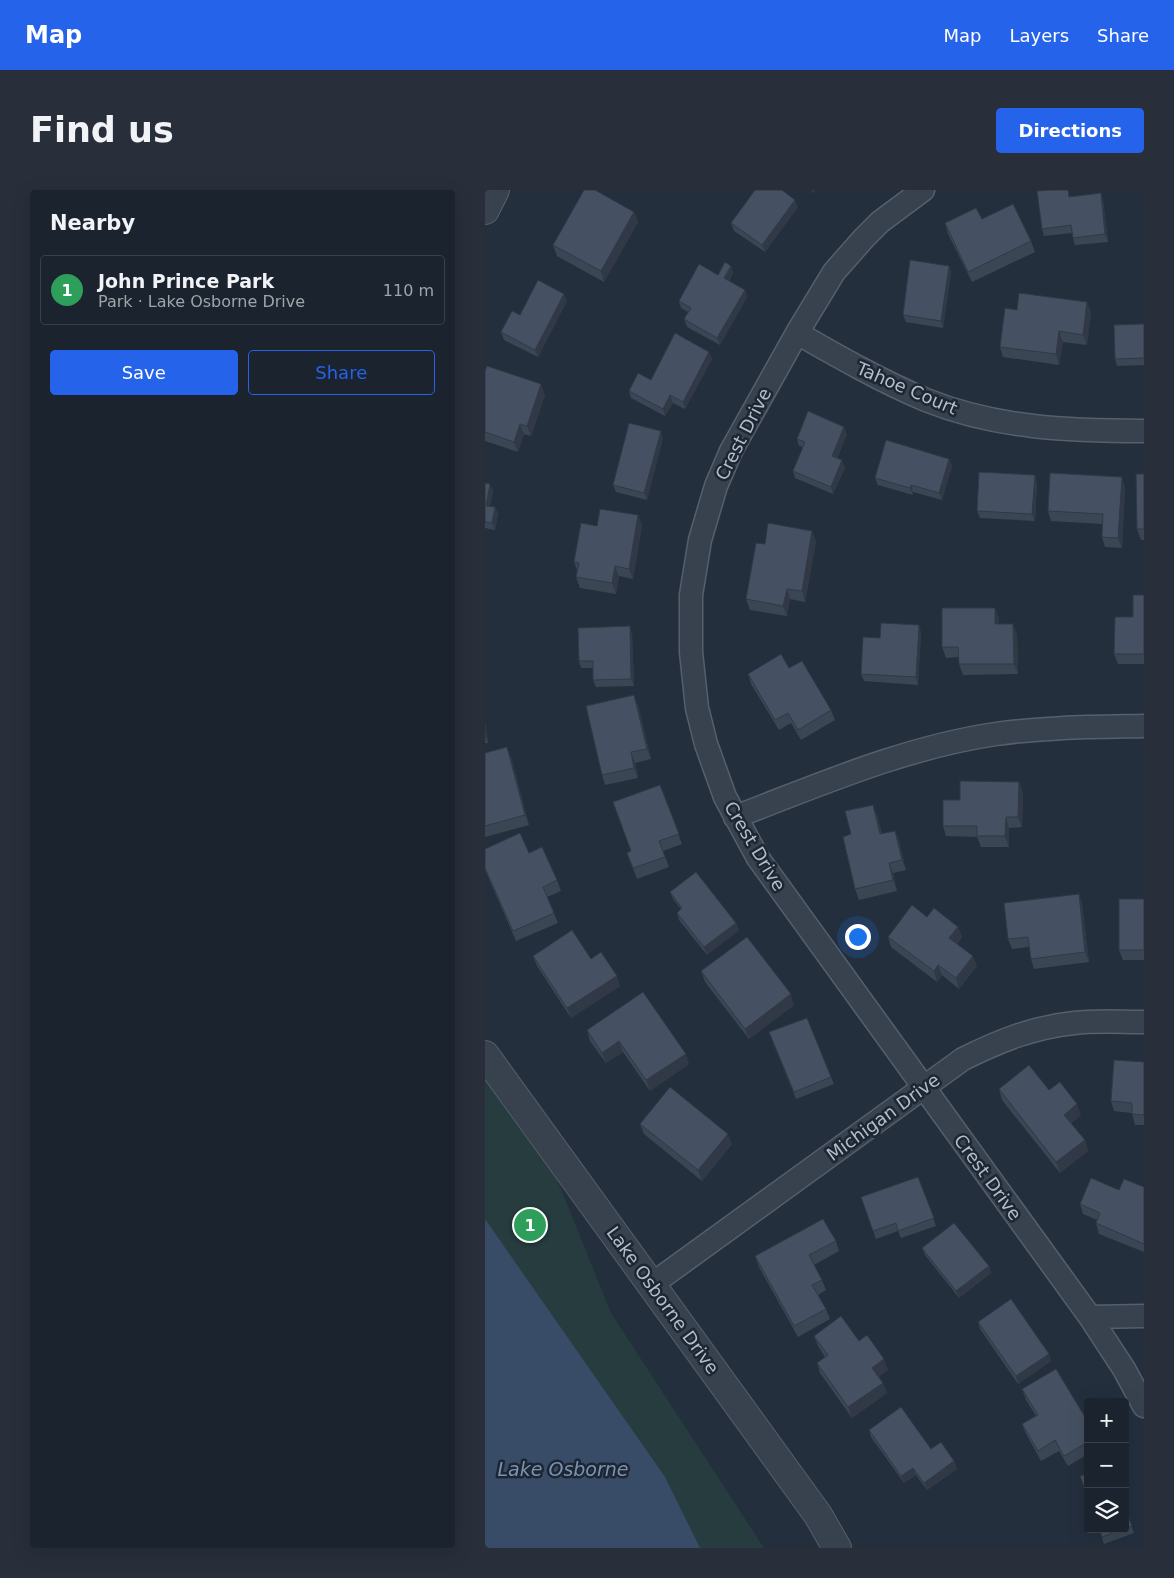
<!DOCTYPE html>
<html lang="en">
<head>
<meta charset="utf-8">
<style>
	:root { --surface:#1b232e; --page:#282f3a; --text:#f1f3f6; --muted:#a0a4aa; --line:#39404a; --accent:#2563eb }
	body { margin:0; font-family:"DejaVu Sans",sans-serif; background:var(--page); color:var(--text) }
	.controls { position:absolute; right:15px; bottom:15px; display:grid; overflow:hidden; border-radius:5px; box-shadow:0 5px 20px #0002 }
	.controls button { width:45px; height:45px; display:grid; place-items:center; padding:0; border:0; border-bottom:1px solid var(--line); background:var(--surface); color:var(--text); font:25px sans-serif }
	.you { position:absolute; left:372px; top:746px; width:18px; height:18px; margin:-12px; border:4px solid #fff; border-radius:50%; background:#1a73e8; box-shadow:0 0 0 8px #1a73e833 }
	.badge { display:grid; place-items:center; width:32px; height:32px; border-radius:50%; background:var(--accent); color:#fff; font-size:16px; font-weight:700 }
	.pin { position:absolute; translate:-50% -50%; border:2px solid #fff; box-shadow:0 1px 5px #0006 }
	.list { margin:0; padding:0; list-style:none }
	h2 { display:flex; justify-content:space-between; align-items:center; height:65px; margin:0; padding:0 20px; font-size:21px }
	h2 small { font-size:16px; font-weight:400; color:var(--muted) }
	.list li { display:grid; grid-template-columns:32px 1fr auto; gap:15px; align-items:center; box-sizing:border-box; height:70px; margin:0 10px 10px; padding:0 10px; border:1px solid var(--line); border-radius:5px }
	.list b { display:block; font-size:19px; white-space:nowrap }
	.list p { margin:0; font-size:16px; white-space:nowrap; color:var(--muted) }
	.list em { font-size:16px; font-style:normal; color:var(--muted) }
	.actions { display:flex; gap:10px; padding:15px 20px }
	.actions a { flex:1; padding:11px 0; border:1px solid var(--accent); border-radius:5px; text-align:center; font-size:18px; color:var(--accent) }
	.actions .main { background:var(--accent); color:#fff }
	.icon { flex:none; width:28px; height:28px; fill:none; stroke:currentColor; stroke-width:2; stroke-linecap:round; stroke-linejoin:round }
	.map { position:relative; flex:none; width:659px; height:1358px; overflow:hidden; border-radius:5px }
	header { display:flex; align-items:center; gap:30px; box-sizing:border-box; height:70px; padding:0 25px; background:var(--accent); color:#fff }
	header strong { font-size:24px }
	nav { display:flex; gap:28px; margin-inline-start:auto; font-size:18px }
	.intro { display:flex; align-items:center; justify-content:space-between; box-sizing:border-box; height:120px; padding:0 30px }
	h1 { margin:0; font-size:35px }
	.button { padding:12px 22px; border-radius:5px; background:var(--accent); color:#fff; font-size:18px; font-weight:700 }
	main { display:flex; gap:30px; padding:0 30px }
	aside { flex:1; background:var(--surface); border-radius:5px; box-shadow:0 5px 20px #0002 }
	.map>svg:first-child { display:block }
	.green { fill:#263c3f }
	.water { fill:#394c67 }
	.lines { fill:none; stroke-linecap:round; stroke-linejoin:round }
	.minor-casing { stroke:#565f6c; stroke-width:25 }
	.tertiary-casing { stroke:#565f6c; stroke-width:30 }
	.minor { stroke:#38414e; stroke-width:22 }
	.tertiary { stroke:#38414e; stroke-width:28 }
	.wall { fill:#3b4654 }
	.shaded-wall { fill:#303945 }
	.building { fill:#455162; stroke:#303945 }
	.labels { text-anchor:middle; dominant-baseline:central; stroke-width:5; stroke-linejoin:round; paint-order:stroke }
	.street-label { font-size:18px; fill:#b4bcc9; stroke:#1d2633 }
	.water-label { font-size:19px; font-style:italic; fill:#7c92b1; stroke:#1d2633 }
</style>
</head>
<body>
<header>
<strong>Map</strong>
<nav><a>Map</a><a>Layers</a><a>Share</a></nav>
</header>
<div class="intro"><h1>Find us</h1><a class="button">Directions</a></div>
<main>
<aside>
<h2>Nearby<small></small></h2>
<ul class="list">
<li><span class="badge" style="background:#2e9e5b">1</span><div><b>John Prince Park</b><p>Park · Lake Osborne Drive</p></div><em>110 m</em></li>
</ul>
<div class="actions"><a class="main">Save</a><a>Share</a></div>
</aside>
<div class="map">
<svg width="659" height="1358" viewBox="0 0 659 1358">
	<rect width="100%" height="100%" fill="#242f3e"/>
	<path class="green" d="M0,854l55,93 71,176 153,235h-279z"/>
	<path class="water" d="M0,1029l180,258 35,71h-215z"/>
	<g class="lines">
		<g class="minor-casing">
			<path id="minor" d="M438,0l-43,32 -16,16 -30,34 -37,61 -66,118 -15,35 -16,54 -9,55v57l6,56 9,36 19,53 33,61 332,459 34,52 20,37
				M312,143c42,24 84,48 129,67 69,28 144,31 218,31
				M250,627c84,-32 171,-70 261,-83 49,-7 98,-7 148,-8
				M166,1095l312,-226c36,-18 71,-32 111,-36 23,-3 47,-1 70,-1
				M605,1127l54,-1"/>
		</g>
		<g class="tertiary-casing">
			<path id="tertiary" d="M0,20l10,-20
				M0,865l333,460 19,33"/>
		</g>
		<use href="#minor" class="minor"/>
		<use href="#tertiary" class="tertiary"/>
	</g>
	<path class="wall" d="M586,5v2l32,3 5,42 -33,3 -2,-7 -1,-5 -28,3 -2,-7z
		M313,17l-33,45 -31,-21 -3,-8z
		M149,22l4,10 -34,60 -47,-26 -4,-11z
		M497,29l49,22 4,11 -63,30 -24,-48 -3,-11z
		M246,76l2,7 -4,8 16,9 2,7 -27,48 -33,-18 -3,-8 4,-7 -7,-4 -2,-7z
		M464,76l2,7 -8,55 -37,-6 -3,-7z
		M82,111l-29,56 -34,-17 -3,-8 19,-17z
		M532,120l74,2 -4,33 -24,-3 -4,23 -56,-8 -3,-10z
		M659,134v41l-27,1 -2,-7z
		M224,162l3,7 -27,50 -12,-6 -8,13 -34,-18 -2,-7z
		M0,181l60,24 -14,41 -7,-2 -6,18 -33,-11z
		M362,244l-10,24 8,10 -12,26 -38,-16 -2,-7 10,-24 -4,-1 -2,-7z
		M178,248l-16,62 -31,-8 -3,-7z
		M464,269l3,7 -10,34 -29,-8v3l-35,-10 -3,-7z
		M659,284v66h-3l-4,-11z
		M552,292l-2,39 -55,-3 -3,-7z
		M0,293l8,8 -3,15 5,1 3,7 -3,16 -10,-2z
		M640,297l-3,61 -17,-1 -3,-10v-13l-51,-3 -3,-10z
		M153,325l4,10 -9,54 -14,-3 -3,18 -36,-6 -4,-11 1,-7 -3,-8 23,-36z
		M327,341l4,10 -11,61 -15,-3 -3,17 -37,-6 -4,-11 19,-55z
		M659,405v69h-26l-4,-10z
		M514,428v6l18,10 1,40 -55,1 -4,-11v-7l-13,1 -4,-11z
		M436,442l-3,53 -54,-4 -3,-7 19,-36z
		M147,444l2,52 -38,1 -3,-7v-12h-12l-2,-7z
		M304,478l42,42 4,10 -34,20 -10,-17 -12,7 -28,-46 -3,-10z
		M153,515l13,54 -16,4 3,15 -33,7 -3,-10z
		M0,531l3,22h-3z
		M0,563l26,4 18,68 -44,12z
		M175,595l22,59 -19,7 6,16 -32,12 -10,-26 4,-2z
		M538,602l-1,35 -13,1v19h-28l-4,-10 -31,-1 -3,-10 17,-26z
		M392,625l5,19 13,-3 4,10 7,29 -13,3 4,18 -38,9 -4,-11 -4,-55z
		M0,659l44,4 28,27 4,11 -14,6 11,26 -42,18 -31,-71z
		M185,702l66,31 3,7 -32,25 -28,-35 -2,-7 4,-4 -8,-10z
		M594,704l3,10 7,58 -55,7 -3,-10 -2,-12 -17,2 -4,-10z
		M659,709v61h-21l-4,-10z
		M442,727l31,10 4,10 -5,7 20,22 -18,23 -17,-14 -5,7 -46,-35 -3,-10z
		M48,766l87,30 -49,32 -34,-52z
		M216,781l93,34 -45,34 -44,-57z
		M102,840l102,34 -39,27 -27,-39 -17,11 -16,-22z
		M287,850l59,37 3,7 -38,15z
		M659,872v63h-9l-3,-12 -18,-2 -3,-10z
		M514,899l50,1 32,25 -10,8 14,17 3,11 -28,22 -58,-73z
		M155,934l92,20 -30,37 -58,-47z
		M433,987l18,49 -35,12 -3,-7 -22,8 -15,-42z
		M659,997v65l-45,-18 -3,-11 1,-3 -14,-6 -3,-10 39,-14z
		M351,1051l3,10 -25,14 8,15 4,10 -8,5 8,14 4,10 -32,18 -39,-70 -4,-11z
		M437,1058l67,18 2,7 -32,25 -34,-43z
		M493,1132l71,32 2,7 -33,23 -38,-55z
		M329,1146l45,5 29,29 -9,6 4,7 4,10 -35,25 -32,-45 -3,-10 8,-6 -7,-11z
		M537,1199l66,33v32l-20,12 -9,-15 -18,10 -15,-27 -4,-10 14,-8 -10,-16z
		M384,1240l62,19 26,20 -30,21 -11,-15 -12,8 -33,-46z
		M640,1318l9,25 -30,11 -5,-15h26z"/>
	<path class="shaded-wall" d="M326,0h5l-3,4z
		M616,3l2,7 5,42 -3,-8z
		M310,10l3,7 -33,45 -3,-7z
		M149,22l4,10 -34,60 -3,-11z
		M246,76l2,7 -7,12 -2,-7z
		M464,76l2,7 -8,55 -2,-7z
		M260,100l2,7 -27,48 -3,-7z
		M79,104l3,7 -29,56 -3,-7z
		M602,112l4,10 -4,33 -4,-10z
		M574,141l4,11 -4,23 -3,-11z
		M224,162l3,7 -27,50 -2,-7z
		M56,194l4,11 -14,41 -4,-10z
		M185,205l3,8 -8,13 -2,-7z
		M35,234l4,10 -6,18 -4,-10z
		M359,237l3,7 -13,29 -2,-7z
		M176,241l2,7 -16,62 -3,-7z
		M464,269l3,7 -10,34 -3,-7z
		M357,270l3,8 -12,26 -2,-7z
		M550,285l2,7 -2,39 -3,-7z
		M637,287l3,10 -3,61 -4,-10z
		M5,294l3,7 -4,22 -3,-7z
		M426,295l2,7v3l-3,-7z
		M10,317l3,7 -3,16 -3,-7z
		M153,325l4,10 -9,54 -4,-10z
		M327,341l4,10 -11,61 -3,-11z
		M130,376l4,10 -3,18 -4,-11z
		M302,399l3,10 -3,17 -4,-10z
		M510,418l4,10v16l-4,-10z
		M528,434l4,10 1,40 -4,-10z
		M434,435l2,7 -3,53 -2,-8z
		M145,436l2,8 2,52 -3,-7z
		M149,505l4,10 13,54 -4,-10z
		M0,531l3,22 -3,-7z
		M22,557l4,10 18,68 -4,-10z
		M146,562l4,11 3,15 -4,-10z
		M534,592l4,10 -1,35 -4,-10z
		M388,615l4,10 7,30 -4,-11z
		M521,627l3,11v19l-4,-11z
		M410,641l4,10 7,29 -4,-10z
		M404,673l4,10 4,18 -4,-11z
		M594,704l3,10 7,58 -4,-10z
		M251,733l3,7 -32,25 -3,-8z
		M473,737l4,10 -9,12 -4,-11z
		M488,766l4,10 -18,23 -3,-11z
		M453,775l4,10 -5,7 -3,-11z
		M132,786l3,10 -49,32 -4,-10z
		M306,804l3,11 -45,34 -4,-10z
		M134,851l4,11 -17,11 -4,-10z
		M201,864l3,10 -39,27 -4,-11z
		M592,914l4,11 -13,10 -4,-10z
		M243,944l4,10 -30,37 -4,-11z
		M600,950l3,11 -28,22 -4,-11z
		M504,1076l2,7 -32,25 -3,-7z
		M564,1164l2,7 -33,23 -2,-8z
		M399,1169l4,11 -12,8 -4,-10z
		M398,1193l4,10 -35,25 -4,-11z
		M469,1271l3,8 -30,21 -3,-7z
		M428,1278l3,7 -12,8 -3,-7z"/>
	<path class="building" d="M99,0h11l39,22 -33,59 -48,-26z
		M270,0h27l13,10 -33,45 -31,-22z
		M566,0h17l1,7 32,-4 4,41 -32,4 -2,-13 -29,4 -5,-38z
		M528,14l18,37 -63,31 -23,-49 31,-15 6,11z
		M425,70l39,6 -8,55 -38,-6z
		M240,72l6,4 -7,12 21,12 -28,48 -33,-19 7,-11 -12,-7 20,-37 19,11z
		M53,90l26,14 -29,56 -34,-18 11,-21 8,4z
		M534,103l68,9 -4,33 -24,-4 -3,23 -56,-7 5,-39 12,2z
		M659,134v34l-29,1 -1,-34z
		M190,143l34,19 -26,50 -13,-7 -7,14 -34,-18 9,-18 13,7z
		M2,176l54,18 -14,42 -7,-2 -6,18 -29,-10v-61z
		M323,221l36,16 -12,29 10,4 -11,27 -38,-16 12,-29 -8,-3z
		M144,233l32,8 -17,62 -31,-8z
		M401,250l63,19 -10,34 -28,-8 -1,3 -35,-10z
		M494,282l56,3 -3,39 -55,-3z
		M565,283l72,4 -4,61 -16,-1 1,-23 -55,-3z
		M651,284h8v55h-7z
		M0,293l5,1 -4,22 9,1 -3,16 -7,-1z
		M115,319l38,6 -9,54 -14,-3 -3,17 -36,-6 3,-14 -5,-1 7,-39 16,3z
		M283,333l44,8 -10,60 -15,-2 -4,17 -37,-7 10,-56 9,1z
		M648,405h11v59h-30l1,-37h18z
		M457,418h53v16h18l1,40h-55l-1,-17h-16z
		M396,433l38,2 -3,52 -55,-3 2,-37 17,1z
		M145,436l1,53 -38,1v-19h-14l-1,-33z
		M296,464l8,14 13,-7 29,49 -33,20 -10,-17 -13,7 -27,-46z
		M149,505l13,54 -16,3 3,16 -32,7 -16,-69z
		M22,557l18,68 -40,11v-73z
		M475,591l59,1 -1,35h-12l-1,19h-28v-10h-34v-26h17z
		M175,595l19,49 -20,7 6,16 -32,11 -6,-15 4,-2 -18,-49z
		M388,615l7,29 15,-3 7,29 -13,3 4,17 -38,9 -12,-52 8,-3 -6,-23z
		M35,643l9,20 13,-6 15,33 -14,7 11,26 -41,18 -28,-63v-19z
		M211,682l40,51 -32,24 -27,-34 5,-5 -12,-16z
		M594,704l6,58 -54,7 -3,-22 -20,2 -4,-36z
		M634,709h25v51h-25z
		M427,715l15,12 7,-9 24,19 -9,11 24,18 -17,22 -18,-13 -4,6 -46,-34z
		M87,740l19,29 10,-7 16,24 -50,32 -34,-52z
		M262,747l44,57 -46,35 -44,-58z
		M158,802l43,62 -40,26 -27,-39 -17,12 -15,-23z
		M322,828l24,59 -37,15 -25,-60z
		M629,870l30,2v53l-12,-1v-11l-21,-2z
		M544,875l20,25 11,-8 17,22 -13,11 21,25 -29,22 -57,-73z
		M185,897l58,47 -30,36 -58,-46z
		M433,987l16,41 -36,13 -2,-8 -23,8 -12,-34z
		M606,988l28,12 5,-11 20,8v57l-48,-21 4,-10 -20,-9z
		M338,1029l13,22 -27,14 13,25 -10,5 14,24 -32,17 -39,-70z
		M469,1033l35,43 -33,25 -34,-43z
		M526,1109l38,55 -33,22 -38,-54z
		M356,1126l18,25 8,-6 17,24 -12,9 11,15 -35,24 -31,-44 11,-8 -14,-19z
		M571,1179l32,53v20l-24,14 -9,-16 -17,11 -16,-27 16,-9 -16,-26z
		M416,1217l30,42 10,-7 13,19 -30,22 -11,-15 -12,8 -32,-46z
		M603,1284v24l-8,-22z
		M640,1318l7,18 -7,2z
		M614,1339h24l-21,8z"/>
	<g class="labels">
		<g class="street-label">
			<text transform="translate(422 198) rotate(23)">Tahoe Court</text>
			<text transform="translate(258 244) rotate(-63)">Crest Drive</text>
			<text transform="translate(270 656) rotate(59)">Crest Drive</text>
			<text transform="translate(398 927) rotate(-36)">Michigan Drive</text>
			<text transform="translate(503 987) rotate(54)">Crest Drive</text>
			<text transform="translate(178 1110) rotate(54)">Lake Osborne Drive</text>
		</g>
		<g class="water-label">
			<text x="78" y="1279">Lake Osborne</text>
		</g>
	</g>
</svg>
<div class="controls">
<button>+</button>
<button>−</button>
<button><svg class="icon" aria-label="layers" viewBox="0 0 24 24"><path d="M12 4l9 5-9 5-9-5zM3 14l9 5 9-5"/></svg></button>
</div>
<div class="you"></div>
<div class="pin badge" style="left:45px;top:1035px;background:#2e9e5b">1</div>
</div>
</main>
</body>
</html>
